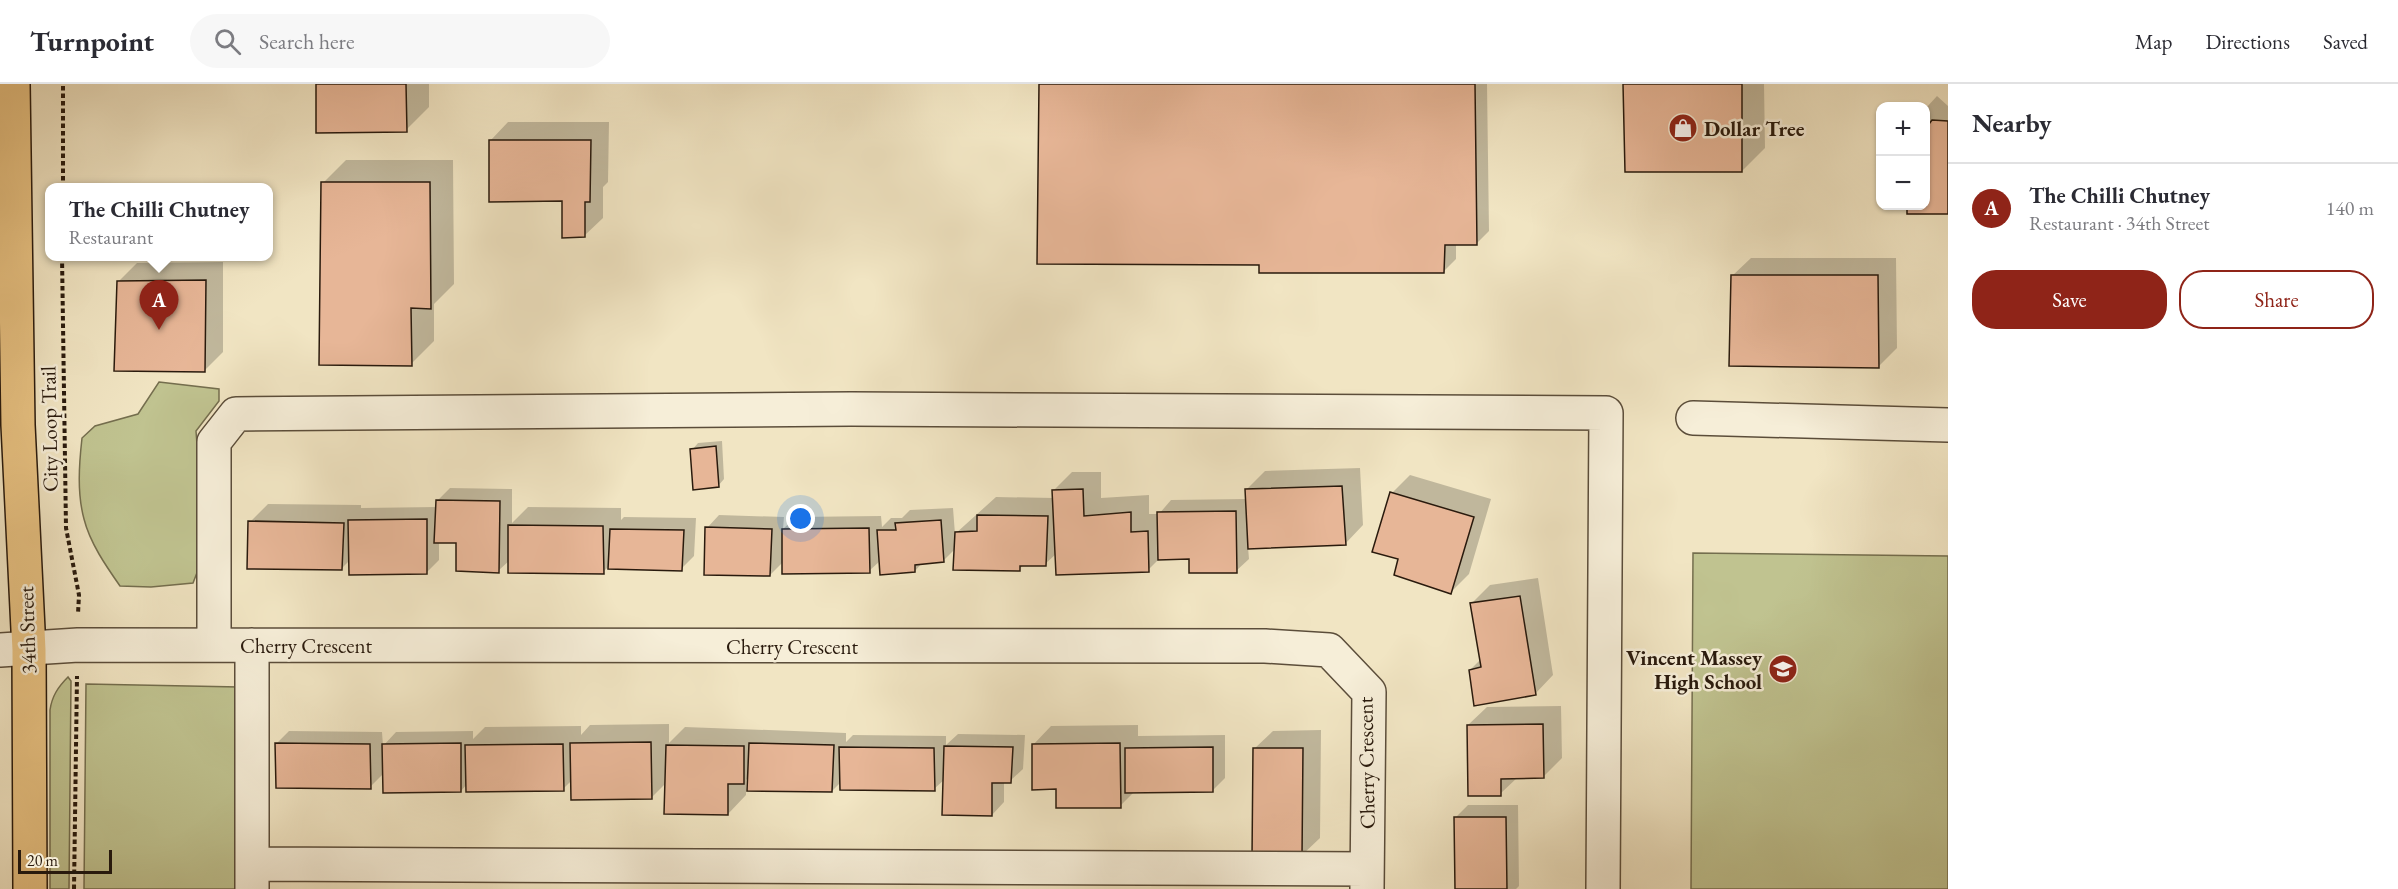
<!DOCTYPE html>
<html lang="en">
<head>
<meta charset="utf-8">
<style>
	:root { --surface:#fff; --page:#f7f7f7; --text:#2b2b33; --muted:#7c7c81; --line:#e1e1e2; --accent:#8f2418 }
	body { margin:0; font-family:"EB Garamond",serif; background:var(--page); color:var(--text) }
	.controls { position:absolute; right:18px; top:18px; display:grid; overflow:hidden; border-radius:12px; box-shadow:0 2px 4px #0004 }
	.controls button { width:54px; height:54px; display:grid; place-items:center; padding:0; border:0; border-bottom:2px solid var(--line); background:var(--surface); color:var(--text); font:30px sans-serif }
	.scale { position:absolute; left:18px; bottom:15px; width:94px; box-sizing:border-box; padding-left:6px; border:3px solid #291a0d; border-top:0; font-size:16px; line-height:21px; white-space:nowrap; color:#291a0d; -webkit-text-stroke:4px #f6eed8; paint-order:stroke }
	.you { position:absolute; left:801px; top:435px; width:21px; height:21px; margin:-15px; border:4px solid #fff; border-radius:50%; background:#1a73e8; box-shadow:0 0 0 9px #1a73e833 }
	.badge { display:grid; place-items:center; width:39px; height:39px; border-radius:50%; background:var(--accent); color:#fff; font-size:20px; font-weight:700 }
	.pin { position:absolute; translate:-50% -50px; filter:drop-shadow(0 2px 3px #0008) }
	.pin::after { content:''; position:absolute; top:32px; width:21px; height:18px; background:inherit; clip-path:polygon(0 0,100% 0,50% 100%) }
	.popup { position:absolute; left:45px; top:99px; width:228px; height:78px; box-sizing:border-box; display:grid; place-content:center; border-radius:12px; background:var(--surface); filter:drop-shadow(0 2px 4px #0005); font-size:20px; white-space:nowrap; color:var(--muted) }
	.popup b { font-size:22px; color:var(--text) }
	.popup::after { content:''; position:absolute; left:50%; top:100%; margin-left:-12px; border:12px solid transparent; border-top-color:var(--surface) }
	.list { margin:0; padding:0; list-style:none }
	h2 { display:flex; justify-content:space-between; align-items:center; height:78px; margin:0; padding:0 24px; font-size:26px }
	h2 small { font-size:20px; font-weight:400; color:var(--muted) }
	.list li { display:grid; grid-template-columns:39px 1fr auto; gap:18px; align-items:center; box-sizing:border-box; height:90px; padding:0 24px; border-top:2px solid var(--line) }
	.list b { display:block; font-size:22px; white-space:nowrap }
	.list p { margin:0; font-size:20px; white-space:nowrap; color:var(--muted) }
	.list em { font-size:20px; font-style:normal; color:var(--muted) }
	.actions { display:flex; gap:12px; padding:18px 24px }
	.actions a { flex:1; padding:14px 0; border:2px solid var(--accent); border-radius:24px; text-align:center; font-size:21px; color:var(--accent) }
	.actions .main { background:var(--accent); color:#fff }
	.icon { flex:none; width:33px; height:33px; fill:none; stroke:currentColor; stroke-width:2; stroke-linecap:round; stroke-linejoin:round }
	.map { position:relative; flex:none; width:1948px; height:805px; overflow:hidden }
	header { display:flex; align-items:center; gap:36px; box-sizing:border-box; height:84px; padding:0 30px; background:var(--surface); border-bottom:2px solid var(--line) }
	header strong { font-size:28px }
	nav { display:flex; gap:33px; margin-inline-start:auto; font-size:21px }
	.search { width:420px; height:54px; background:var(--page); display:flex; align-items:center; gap:15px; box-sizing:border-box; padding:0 21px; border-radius:33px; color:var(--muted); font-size:22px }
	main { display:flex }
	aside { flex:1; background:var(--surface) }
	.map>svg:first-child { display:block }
	.green { fill:#c0c390; stroke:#746e4e; stroke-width:1.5 }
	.shadow { fill:#0003 }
	.building { fill:#e7b697; stroke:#291a0d; stroke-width:1.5 }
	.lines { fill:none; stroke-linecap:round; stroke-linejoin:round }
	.minor-casing { stroke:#5b4d3a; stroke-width:36 }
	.major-casing { stroke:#291a0d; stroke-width:36 }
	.path { stroke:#291a0d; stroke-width:4; stroke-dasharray:4.5 3; stroke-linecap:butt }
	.minor { stroke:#f6eed8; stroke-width:33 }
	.major { stroke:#e8c282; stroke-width:33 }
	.labels { text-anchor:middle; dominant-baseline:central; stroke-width:5; stroke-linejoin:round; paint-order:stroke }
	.poi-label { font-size:21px; font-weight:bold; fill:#291a0d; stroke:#f6eed8; text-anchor:start }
	.street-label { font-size:21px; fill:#291a0d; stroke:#f6eed8 }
</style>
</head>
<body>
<header>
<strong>Turnpoint</strong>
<div class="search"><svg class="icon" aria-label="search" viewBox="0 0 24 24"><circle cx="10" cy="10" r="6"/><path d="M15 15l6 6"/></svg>Search here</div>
<nav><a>Map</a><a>Directions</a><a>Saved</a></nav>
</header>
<main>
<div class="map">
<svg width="1948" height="805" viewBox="0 0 1948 805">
	<rect width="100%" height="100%" fill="#f1e5c3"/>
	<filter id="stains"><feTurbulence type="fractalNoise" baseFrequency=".00333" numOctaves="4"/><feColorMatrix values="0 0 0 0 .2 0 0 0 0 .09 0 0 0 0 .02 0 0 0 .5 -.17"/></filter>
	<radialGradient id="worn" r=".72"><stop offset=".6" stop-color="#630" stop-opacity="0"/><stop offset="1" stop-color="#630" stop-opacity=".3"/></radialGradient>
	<path class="green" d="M159,298l60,7v12l-23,30 9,121 -12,31 -42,4 -31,-1c-14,-20 -30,-43 -36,-67 -7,-26 -5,-54 -2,-81l13,-12 43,-12z
		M1693,469l255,3v333h-257z
		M68,593l3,4 -2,208h-19v-179c2,-14 8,-23 18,-33z
		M86,600l153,3 -1,202h-154z"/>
	<path class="shadow" d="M317,0h112v23l-23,23z
		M1040,0h447l2,147 -12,12h-21v16l-13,13 -182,-9z
		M1625,0h139l1,64 -23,23z
		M1937,12l11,10v106h-40v-6h18v-98z
		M508,38h101l-1,60 -5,5v31l-19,18 -21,-36 -73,-59z
		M346,76h107l1,124 -20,20v37l-23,23 -88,-181z
		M1751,174h145l1,90 -18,18 -147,-90z
		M223,178v90l-19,19 -85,-90 18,-18z
		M722,357l2,38 -6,7 -26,-36 6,-7z
		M1360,384l3,57 -18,19 -97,3 1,12 -13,12 -46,-13h-30l-12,12 -92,-16 -11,10 -21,1 -5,4 -63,-21 -13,13 -21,2 -7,8 -35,-10 -11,10 -85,-10 -14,14 -63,-47 12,-13 65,2 -1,12 13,-12 85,-1 1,11 9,-9h11l8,-8 43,-2 2,26 41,-37 58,1v-8l18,-18h29v26l48,-3v19h10l12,-14 76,-1 -1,-9 19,-19z
		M1410,391l81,24 -22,75 -18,18 -59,-99z
		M450,404l62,1v34l16,-16 93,1v12l3,-3 72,1 -2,38 -13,13 -71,-4 -7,7 -93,-12 -12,11 -41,-30 -18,1v18l-12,12 -77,-12 -9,9 -91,-47 18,-18 93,1v3l76,-1 1,-7z
		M1538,494l15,97 -18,19 -65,-24 11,-11 -9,-56 18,-18z
		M1561,622l1,52 -19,19h-25l-18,17 -32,-69 19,-18z
		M669,640v19l16,-16 161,6v9l7,-7 93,1v9l12,-11 67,1 -2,34 -13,12h-6v21l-12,13 -47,-36 -11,10 -93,-7 -9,9 -83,-14 -3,3v15l-18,19 -62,-31 -15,15 -79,-18 -9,9 -96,-5 -6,7 -77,-18 -14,14 -93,-44 12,-12 93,1 1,14 13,-14 77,-1v8l12,-12 96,-1v9l9,-10z
		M1138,641v11l87,-1v43l-12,12 -79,2 -14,14 -62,-18 -25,-43 18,-19z
		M1321,646l-1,108 -19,18 -47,-107 19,-18z
		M1468,721h50l1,81 -3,3h-60l-1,-71z"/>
	<path class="building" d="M316,0h90l1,48 -91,1z
		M1039,0h436l2,161h-32l-1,28h-185v-8l-222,-1z
		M1623,0h119v88h-117z
		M1932,36l16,1v93h-41v-8h19v-85l3,3z
		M489,56h102l-1,62h-5v35l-23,1v-37l-73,1z
		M321,98h109l1,127 -20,-1 1,58 -93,-1z
		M1731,191h147l1,93 -150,-2z
		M206,196l-1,92 -91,-1 3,-90z
		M716,362l3,41 -26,3 -3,-41z
		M1342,402l4,59 -98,4 -3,-60z
		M1083,405l1,27 47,-4v20l17,-1 1,41 -93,3 -4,-85z
		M1390,408l84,25 -23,77 -57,-19 4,-16 -26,-7z
		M436,416l64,1 -1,72 -43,-2v-28h-22z
		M1236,427l1,62h-48v-14l-31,1 -1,-48z
		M977,431l71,1 -2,50h-26v5l-67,-1 2,-38 22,-1z
		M427,435v55l-78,1 -1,-55z
		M941,436l3,42 -29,3v7l-35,3 -3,-45h19l-1,-7z
		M248,437l96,2 -2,47 -95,-1z
		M508,441l95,1 1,48 -96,-1z
		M705,443l67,2 -2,47 -66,-1z
		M869,444l1,45 -88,1v-45z
		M610,445l74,1 -2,41 -74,-2z
		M1520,512l16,99 -62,11 -5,-36 12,-3 -11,-64z
		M1543,640l1,54 -43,1v17h-33l-1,-71z
		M651,658l1,57 -81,1 -1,-57z
		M275,659l95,1 1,45 -95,-1z
		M461,659v49l-78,1 -1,-49z
		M749,659l85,2 -2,47 -85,-1z
		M1120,659l1,65h-65v-19l-24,1v-46z
		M563,660l1,47 -98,1 -1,-47z
		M666,661l78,1v38h-16v31l-64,-1z
		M944,662l69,1 -2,36h-19v33l-50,-1z
		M839,663l95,1 1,43 -95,-1z
		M1213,663v45l-88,1v-45z
		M1253,664h50l-1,109 -50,1z
		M1454,733h52l1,72h-52z"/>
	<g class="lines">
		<g class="minor-casing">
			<path id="minor" d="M1693,334l255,7
				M214,561v-203l22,-28 615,-5 755,4 -3,476
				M0,566l78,-5 1187,1 64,4 40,42 -2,197
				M252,780l1115,5
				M252,805v-244"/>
		</g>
		<g class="major-casing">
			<path id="major" d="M13,0l5,341 11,225 1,239"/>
		</g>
		<path class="path" d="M63,104v-104
			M62,172l4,272 13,67 -1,19
			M74,805l3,-213"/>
		<use href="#minor" class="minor"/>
		<use href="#major" class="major"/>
	</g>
	<defs>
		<g id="shop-disc" transform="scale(1.5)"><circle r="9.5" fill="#8f2418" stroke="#f6eed8"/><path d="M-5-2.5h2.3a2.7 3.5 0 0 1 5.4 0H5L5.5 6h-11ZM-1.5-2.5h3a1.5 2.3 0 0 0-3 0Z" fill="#fff"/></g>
		<g id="school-disc" transform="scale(1.5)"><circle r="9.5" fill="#8f2418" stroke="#f6eed8"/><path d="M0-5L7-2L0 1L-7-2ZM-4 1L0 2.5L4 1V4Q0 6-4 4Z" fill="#fff"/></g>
	</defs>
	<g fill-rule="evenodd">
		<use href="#shop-disc" x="1683" y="44"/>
		<use href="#school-disc" x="1783" y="585"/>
	</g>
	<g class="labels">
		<g class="poi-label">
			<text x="1704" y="44">Dollar Tree</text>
			<text x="1762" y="573" text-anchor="end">Vincent Massey<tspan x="1762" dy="24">High School</tspan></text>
		</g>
		<g class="street-label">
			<text transform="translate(49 345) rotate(-91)">City Loop Trail</text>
			<text transform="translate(27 546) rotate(-92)">34th Street</text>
			<text x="306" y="561">Cherry Crescent</text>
			<text x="792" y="562">Cherry Crescent</text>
			<text transform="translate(1366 679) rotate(-91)">Cherry Crescent</text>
		</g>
	</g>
	<rect width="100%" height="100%" filter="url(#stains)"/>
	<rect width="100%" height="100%" fill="url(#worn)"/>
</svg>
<div class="controls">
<button>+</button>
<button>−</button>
</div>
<div class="scale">20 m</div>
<div class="you"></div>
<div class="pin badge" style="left:159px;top:246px">A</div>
<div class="popup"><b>The Chilli Chutney</b>Restaurant</div>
</div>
<aside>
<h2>Nearby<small></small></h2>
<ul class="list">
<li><span class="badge">A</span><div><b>The Chilli Chutney</b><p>Restaurant · 34th Street</p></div><em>140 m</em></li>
</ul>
<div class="actions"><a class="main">Save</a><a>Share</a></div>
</aside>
</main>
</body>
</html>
